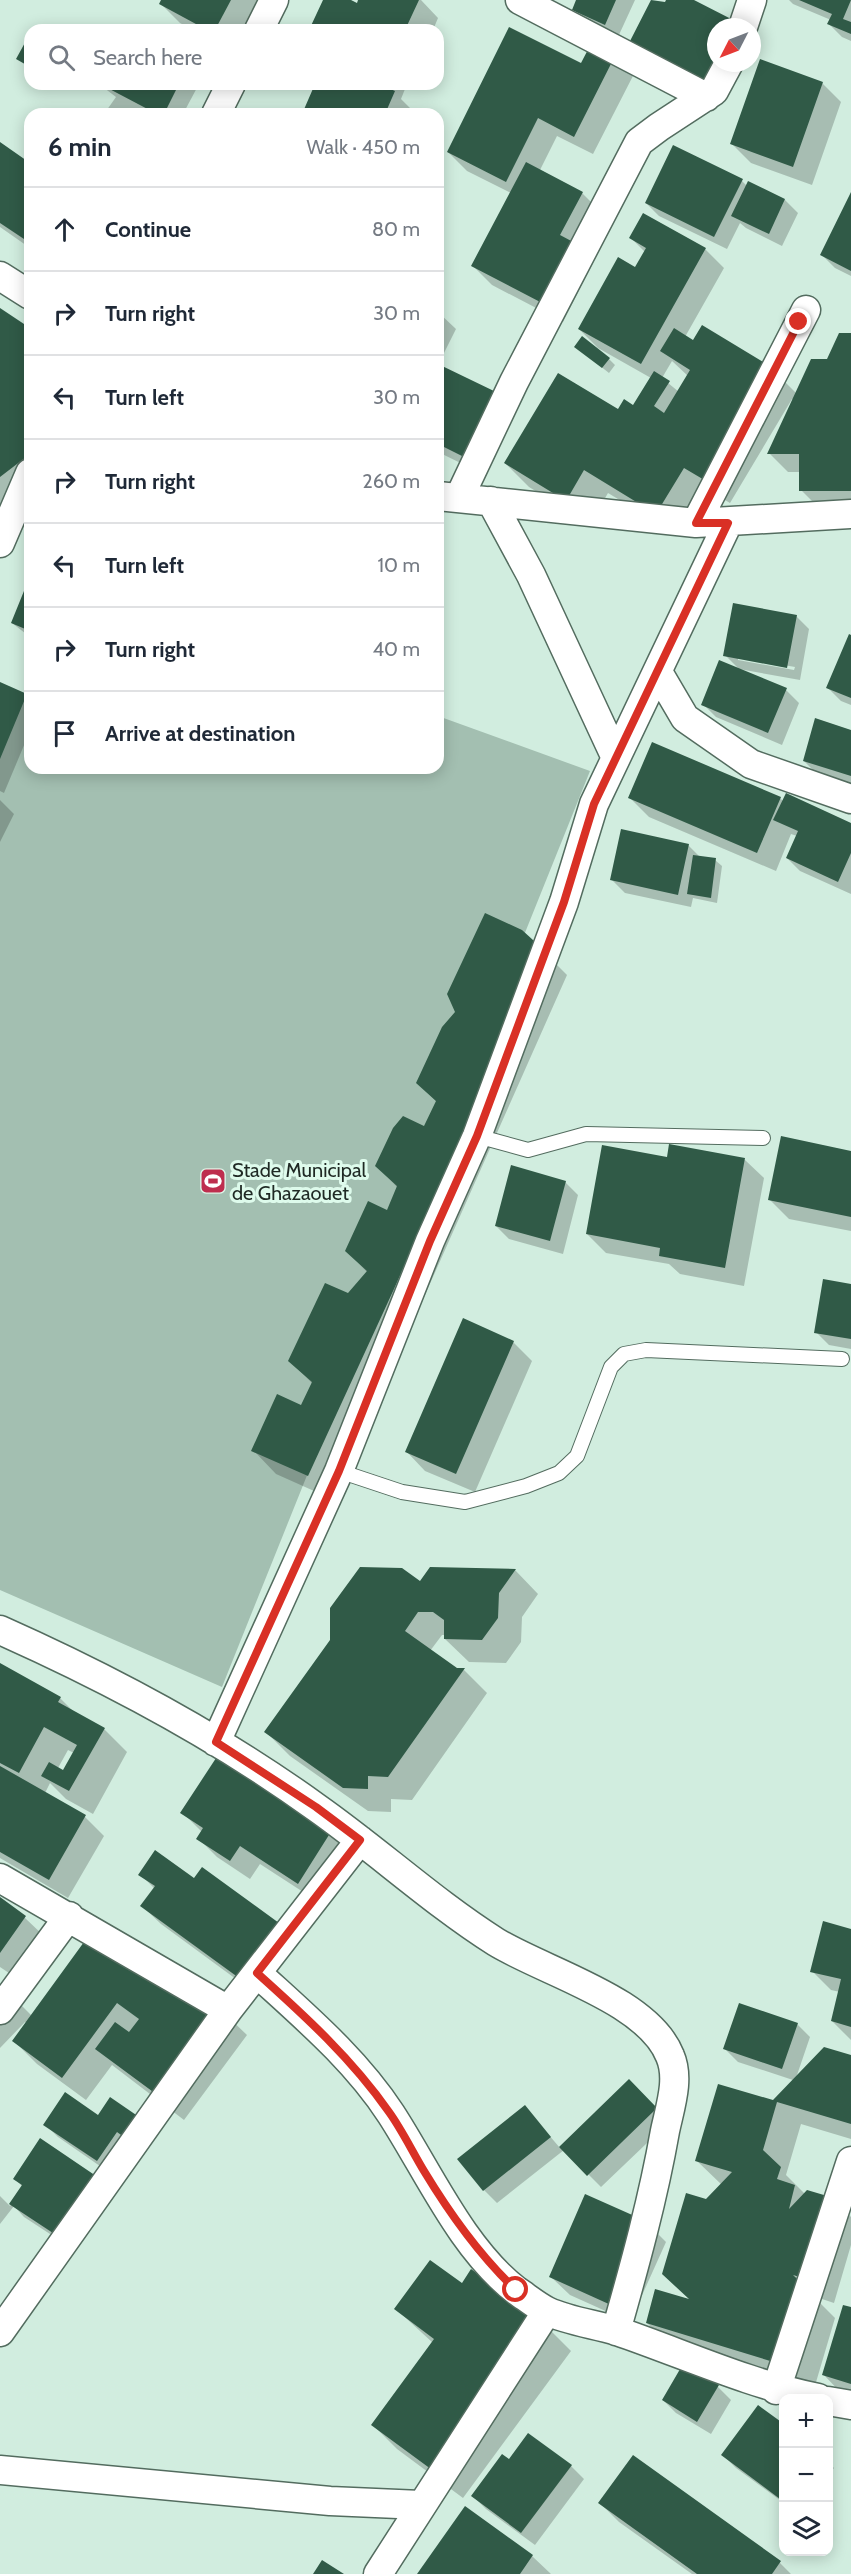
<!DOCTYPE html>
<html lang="en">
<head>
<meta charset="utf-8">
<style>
	:root { --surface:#fff; --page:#f2f2f3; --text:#1f2937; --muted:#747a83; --line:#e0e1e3 }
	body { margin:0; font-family:Cabin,sans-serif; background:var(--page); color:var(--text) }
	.controls { position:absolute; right:18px; bottom:18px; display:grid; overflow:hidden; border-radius:12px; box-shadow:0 3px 15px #0003 }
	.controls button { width:54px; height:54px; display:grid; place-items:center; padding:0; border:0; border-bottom:2px solid var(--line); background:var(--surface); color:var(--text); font:30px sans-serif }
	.compass { position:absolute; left:707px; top:18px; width:54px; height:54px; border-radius:50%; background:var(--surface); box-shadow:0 3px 15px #0003; rotate:228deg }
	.stop { position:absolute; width:18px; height:18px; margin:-14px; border:4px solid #d93025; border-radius:50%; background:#fff }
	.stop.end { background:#d93025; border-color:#fff; box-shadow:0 2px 6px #0008 }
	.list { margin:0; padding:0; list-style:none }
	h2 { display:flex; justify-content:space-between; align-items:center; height:78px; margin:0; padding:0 24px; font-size:26px }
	h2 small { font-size:20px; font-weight:400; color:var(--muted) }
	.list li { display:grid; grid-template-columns:39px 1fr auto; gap:18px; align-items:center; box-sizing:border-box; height:84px; padding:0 24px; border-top:2px solid var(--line) }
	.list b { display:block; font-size:22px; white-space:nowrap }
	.list em { font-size:20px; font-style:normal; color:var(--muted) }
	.icon { flex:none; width:33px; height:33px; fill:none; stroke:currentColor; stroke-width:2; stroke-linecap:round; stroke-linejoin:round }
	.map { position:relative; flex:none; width:851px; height:2574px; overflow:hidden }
	.search { position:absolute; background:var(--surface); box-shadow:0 3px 15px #0003; left:24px; top:24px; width:420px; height:66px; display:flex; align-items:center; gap:15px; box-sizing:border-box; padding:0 21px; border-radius:18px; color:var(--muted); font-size:22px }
	.panel { position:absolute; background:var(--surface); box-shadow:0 3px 15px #0003; left:24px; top:108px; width:420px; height:666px; border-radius:18px }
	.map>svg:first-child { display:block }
	.green { fill:#a3bfb1 }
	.shadow { fill:#0003; fill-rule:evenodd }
	.building { fill:#305a47 }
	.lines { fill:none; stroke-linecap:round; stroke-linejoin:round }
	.lane-casing { stroke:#536c5f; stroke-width:16 }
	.street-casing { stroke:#536c5f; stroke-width:31 }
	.lane { stroke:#fff; stroke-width:14 }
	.street { stroke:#fff; stroke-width:28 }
	.route { stroke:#d93025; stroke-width:8 }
	.labels { text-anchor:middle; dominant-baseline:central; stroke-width:6; stroke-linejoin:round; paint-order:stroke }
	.poi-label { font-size:20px; fill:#1f2924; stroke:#defbec; text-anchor:start }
</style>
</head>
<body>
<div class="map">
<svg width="851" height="2574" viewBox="0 0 851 2574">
	<rect width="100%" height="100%" fill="#d1eddf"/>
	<path class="green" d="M30,684v84h408v-52l152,55 -368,916 -222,-97v-835z"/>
	<path class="shadow" d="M163,0h96l-16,30h-50l-13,-7 -19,-19z
		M324,0h23l11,5 2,-5h61l17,18 -5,12h-123z
		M578,0h57l-17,37 -32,-15 -13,-13z
		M789,0h62v41l-9,-4 -13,-13 2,-4 -38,-16z
		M593,42l42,30 -42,82 -36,-18 -17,34 42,23 19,19 -21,39 13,12 -30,59 -71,-37 -19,-19 38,-73 -44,-22 -19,-19 134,-87z
		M822,83l19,19 -29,83 -61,-22 -19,-19z
		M99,84h100l-16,30h-79l12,-17z
		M317,84h90l-6,15 12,12 -1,3h-108z
		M0,144l30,21v83l-30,-21z
		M742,181l5,5 1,-3 37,17 13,13 -16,33 -36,-18 -6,-5 -13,26 -68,-33 -13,-13z
		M851,196v80l-16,-8 -13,-13z
		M631,238l74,11 19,19 -39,69 8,5 79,27 25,25 54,-60v175h-31l-19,-19v-18h-13l-19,-19 25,-53 -2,-1 -62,104 -22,-13 -27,47 -73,-44 -18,31 -61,-37 -24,-24 113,-52 15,-4 18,-29 -53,-30 -19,-19 56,-60 10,-17zM672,361l16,15 -9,16 -17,-14z
		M0,310l30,20v165l-30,23z
		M438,312l18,17 -18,36z
		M576,347l33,12 6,6 -6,8z
		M438,365l45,109 -45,-22z
		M30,589v48l-18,-14z
		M796,616l13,13 -9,51 -61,-11 -14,-14zM738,657l57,10 -1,3 -56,-10z
		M851,636v69l-10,-4 -13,-13z
		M0,684l30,15v32l-26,62 -4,-2z
		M786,690l13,13 -17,42 -66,-28 -13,-13z
		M851,731v53l-34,-10 -13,-13z
		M630,798h150l4,4 67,23v69l-51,-23 -13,-13 10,-22 -6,-2 -15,37 -127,-54z
		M0,800l14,14 -14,28z
		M688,845l13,13 14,2 7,6 -5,37 -24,-5 -2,9 -66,-14 -13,-13z
		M543,951l24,24 -150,338 -85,186 -56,-25 -23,-24 49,-43 11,-23 -23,-23 78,-88 -21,-22 40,-39 11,-24 -21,-22 48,-38 12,-26 -19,-19z
		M851,1152v79l-62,-12 -19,-19z
		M668,1159l77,1 19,18 -20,108 -64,-12 -11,-10 -63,-11 -19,-19z
		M565,1182l13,13 -15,59 -54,-15 -13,-13z
		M851,1286v63l-22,-4 -13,-13z
		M513,1342l19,19 -57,131 -50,-21 -18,-19z
		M430,1568l85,2 23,24 -16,23 -1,25 -15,21 -37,-1 -24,-23v-4h-3l-12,16 26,19h8l23,23 -75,107 -21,-1v13l-23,-1 -78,-55 -24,-24 154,-149z
		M0,1665l60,33 14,14 30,17 23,23 -34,62 -27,-15 -16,-16 -5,10 40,24 19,19 -36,62 -68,-40zM68,1750l6,3 -10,19 -6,-4z
		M220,1754l132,93 -35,54 -57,-37 -10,15 -33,-22 -19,-19 4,-6 -20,-20z
		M140,1874l54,6 103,63 -38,53 -98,-72 -19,-18 13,-17z
		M0,1899l25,19 19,18 -29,41 -15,-10z
		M851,1930v110l-19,-19 8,-29 -9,-2 -19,-19z
		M93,1933l130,79 24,23 -63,85 -72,-55 -26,35 -49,-36 -23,-23 13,-18 -2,-1 -25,26v-64l32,32z
		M797,2024l13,13 -14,41 55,-21v82l-50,-15 -15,51 19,19 29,6 17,17v28l-17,58 -21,-7 22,22 -21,71 -143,-42 -24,-24 47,-21 13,-101 15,-16 -25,-24 76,-59 20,-22 -55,-18 -13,-13z
		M629,2082l40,40 -68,65 -37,-37 -67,53 -13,-13 41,-83 35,41z
		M110,2099l31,53 -31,21 -52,-36 -13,-13 54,-7z
		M41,2140l32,109 -49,-32 -10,-11 -14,18v-28l10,10 13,-19 -8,-8z
		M647,2223l19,19 -36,80 -60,-27 -19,-18z
		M462,2285l85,42 24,24 -108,147 -66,-49 -24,-24 60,-82 -37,-34z
		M851,2309v87l-9,-2 -18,-19z
		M718,2387l13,13 -20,34 -35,-21 -13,-13z
		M784,2426v77l-48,-35 -13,-13z
		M509,2461l62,5 13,13 -49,66 -49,-36 -13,-13z
		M828,2462l6,6 -6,7z
		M600,2503l180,60 11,11h-99l-73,-52z
		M532,2556l19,18h-132z"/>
	<path class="building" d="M161,0h70l-16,30h-8l-48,-26z
		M323,0h28l6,3 1,-3h61l-14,30h-96z
		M576,0h40l-11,25 -33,-15z
		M651,0l14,2 1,-2h28l43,22 -2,5h-19v37l-10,19 -77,-40z
		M799,0h52l-8,19 8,3v12l-24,-10 5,-10z
		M509,27l72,36 12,-23 24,12 -43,85 -36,-19 -32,64 -59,-30z
		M27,39l3,2v26l-14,-8z
		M760,59l63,23 -30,85 -63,-23z
		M100,84h79l-15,30h-7z
		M315,84h64l16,7 -10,23h-83z
		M0,142l30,21v80l-30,-20z
		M673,145l70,34 -29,58 -69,-34z
		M526,162l57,30 -23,43 15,8 -31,61 -73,-38z
		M748,181l37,18 -16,35 -38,-18z
		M851,192v79l-31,-16z
		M643,213l63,35 -65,116 -63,-35 40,-72 17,10 11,-19 -17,-10z
		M0,308l30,20v126l-30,23z
		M702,325l71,43 -67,113 -22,-13 -28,46 -72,-44 -18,31 -62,-38 54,-90 60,36 6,-10 9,6 21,-34 16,10 -16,25 10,7 26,-43 -30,-19 14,-23 19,12z
		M839,333h12v158h-52v-37h-32l44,-95h16z
		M582,336l28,22 -8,10 -28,-21z
		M438,364l58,28 -32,65 -26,-13z
		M26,586l4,1v44l-19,-8z
		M733,603l64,12 -10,53 -64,-12z
		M849,634l2,1v63l-25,-10z
		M719,660l68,28 -19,45 -67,-28z
		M0,682l27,12 -27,65z
		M815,718l36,12v46l-48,-15z
		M652,742l129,55 -24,56 -129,-55z
		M786,793l65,30v30l-13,29 -52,-24 12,-27 -25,-11z
		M621,829l68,15 -11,51 -68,-15z
		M693,855l23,3 -5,40 -24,-4z
		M485,913l37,17 22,20 -150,339 -86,187 -57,-25 26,-57 24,11 11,-23 -24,-21 37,-78 23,10 19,-22 -22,-20 23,-50 19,9 10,-24 -22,-20 18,-38 10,-12 21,10 12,-25 -20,-18 26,-56 13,-15 -8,-18z
		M781,1136l70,15v66l-83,-17z
		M669,1144l76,14 -20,110 -66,-12 1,-8 -74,-14 16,-89 65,12z
		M511,1165l55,16 -16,60 -55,-15z
		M823,1279l28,5v55l-37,-6z
		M463,1318l51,23 -58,133 -51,-22z
		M360,1567l42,1 18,13 10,-14 86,2 -17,24 -1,25 -16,22 -38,-1v-19l-11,-8h-15l-13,19 52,37h8l-77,109 -20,-1v13l-25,-1 -79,-56 66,-92v-32z
		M0,1663l61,34 -3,5 47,26 -36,63 -28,-15 8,-14 14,8 14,-25 -33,-18 -25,46 -19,-10z
		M220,1752l114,75 -36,57 -58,-38 -10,15 -34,-22 7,-11 -23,-15z
		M0,1766l86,49 -37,65 -49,-28z
		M155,1850l39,28 8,-11 77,56 -40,55 -99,-72 15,-20 -17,-11z
		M0,1897l26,19 -26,37z
		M823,1921l28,8v98l-20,-6 10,-42 -31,-7z
		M92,1931l132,80 -64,86 -65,-48 20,-27 14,10 10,-13 -22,-16 -55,75 -50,-37z
		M739,2003l59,20 -16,46 -59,-20z
		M824,2047l27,8v69l-74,-22 -14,48 18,17 -4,12 18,6 -6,24 18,-19 27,8 -24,82 -17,-5 19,18 -22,74 -144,-44 9,-34 34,10 -27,-25 24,-81 20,6 26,-27 -37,-11 23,-77 55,16z
		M629,2079l28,29 -70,68 -28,-29z
		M65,2092l33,23 12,-18 32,22 -14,21 -11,-8 -20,29 -54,-36z
		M525,2105l26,32 -68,54 -26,-32z
		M40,2138l59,40 -40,59 -50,-33 13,-19 -9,-6z
		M585,2194l63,28 -37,83 -62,-28z
		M430,2260l32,23 9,-14 77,57 -109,149 -68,-50 63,-86 -40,-30z
		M843,2305l8,2v77l-29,-9z
		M683,2364l36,21 -22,37 -35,-22z
		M758,2405l26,19v78l-63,-47z
		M528,2433l44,32 -51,68 -50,-37 31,-42 7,5z
		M633,2455l148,106 -9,13h-75l-99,-71z
		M465,2506l68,49 -13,19h-103z
		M322,2560l22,14h-31z"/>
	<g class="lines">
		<g class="lane-casing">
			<path id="lane" d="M477,1136l51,14 58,-16 177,4
				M339,1471l63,21 63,10 61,-16 33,-13 18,-17 34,-89 13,-13 22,-4 196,9"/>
		</g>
		<g class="street-casing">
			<path id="street" d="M520,0l186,97
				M743,27l9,-27
				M259,30l15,-30
				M216,114l15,-30
				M0,276l30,19
				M438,496l258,27 155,-9
				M459,498l55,-116 125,-240 20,-15 55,-36 15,-28
				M491,501l40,74 85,183
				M696,523l110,-213
				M0,543l30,-70
				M658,672l27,46 66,46 100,35
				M0,1630c110,49 219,107 317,178 61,43 116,94 179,134 49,30 152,58 174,114 10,23 0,51 -5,75 -12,68 -30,133 -49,200
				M216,1742l123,-271 91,-230 47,-105 87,-234 30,-98 134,-281
				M0,1878l228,132
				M257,1973c48,44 98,86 134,141 37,57 71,135 126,177 9,6 20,15 30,20 21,10 47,13 70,20 67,23 132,53 201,67
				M0,2010l69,-94
				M0,2332l228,-322 132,-170
				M776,2390l75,-229
				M828,2401l23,4
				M0,2470l330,31 91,4
				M378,2574l169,-263"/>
		</g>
		<use href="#lane" class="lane"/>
		<use href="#street" class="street"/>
	</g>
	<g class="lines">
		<path class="route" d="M516,2290c-37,-35 -66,-76 -92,-119 -12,-20 -22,-41 -35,-59 -37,-53 -84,-96 -132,-139l103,-133 -44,-33 -100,-65 123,-271 91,-230 47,-105 87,-234 30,-98 134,-281h-32l103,-201"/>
	</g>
	<defs>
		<g id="stadium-square" transform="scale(1.35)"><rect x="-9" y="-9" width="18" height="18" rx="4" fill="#be2e4e" stroke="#defbec"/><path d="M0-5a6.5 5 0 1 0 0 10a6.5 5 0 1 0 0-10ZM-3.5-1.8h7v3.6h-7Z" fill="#fff"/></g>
	</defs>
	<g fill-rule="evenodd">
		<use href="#stadium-square" x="213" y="1181"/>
	</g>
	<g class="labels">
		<g class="poi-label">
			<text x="232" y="1170">Stade Municipal<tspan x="232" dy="23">de Ghazaouet</tspan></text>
		</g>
	</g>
</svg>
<div class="controls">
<button>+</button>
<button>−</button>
<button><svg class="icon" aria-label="layers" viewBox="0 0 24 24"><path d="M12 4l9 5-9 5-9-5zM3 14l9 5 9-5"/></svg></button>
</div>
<svg class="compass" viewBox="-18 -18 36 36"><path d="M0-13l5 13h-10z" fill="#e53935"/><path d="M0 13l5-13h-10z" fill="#747a83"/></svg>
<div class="stop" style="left:516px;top:2290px"></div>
<div class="stop end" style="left:799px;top:322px"></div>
<div class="search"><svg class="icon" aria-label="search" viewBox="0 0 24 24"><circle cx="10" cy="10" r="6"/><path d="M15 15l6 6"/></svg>Search here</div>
<section class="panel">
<h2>6 min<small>Walk · 450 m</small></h2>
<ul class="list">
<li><svg class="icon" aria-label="ahead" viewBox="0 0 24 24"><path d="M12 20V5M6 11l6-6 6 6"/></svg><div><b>Continue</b></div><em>80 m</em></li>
<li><svg class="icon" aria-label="right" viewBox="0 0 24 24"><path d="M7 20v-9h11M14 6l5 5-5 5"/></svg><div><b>Turn right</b></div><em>30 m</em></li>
<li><svg class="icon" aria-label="left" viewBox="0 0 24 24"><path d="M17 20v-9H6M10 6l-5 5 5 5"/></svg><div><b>Turn left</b></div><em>30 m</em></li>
<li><svg class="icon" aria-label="right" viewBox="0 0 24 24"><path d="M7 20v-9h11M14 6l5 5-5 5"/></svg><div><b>Turn right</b></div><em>260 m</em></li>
<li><svg class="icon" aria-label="left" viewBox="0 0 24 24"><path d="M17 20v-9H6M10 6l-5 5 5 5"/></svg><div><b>Turn left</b></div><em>10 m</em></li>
<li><svg class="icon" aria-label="right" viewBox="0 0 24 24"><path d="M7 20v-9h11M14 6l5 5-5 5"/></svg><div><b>Turn right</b></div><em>40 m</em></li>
<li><svg class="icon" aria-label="arrive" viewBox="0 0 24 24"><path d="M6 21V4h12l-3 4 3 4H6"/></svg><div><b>Arrive at destination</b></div></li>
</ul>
</section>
</div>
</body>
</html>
